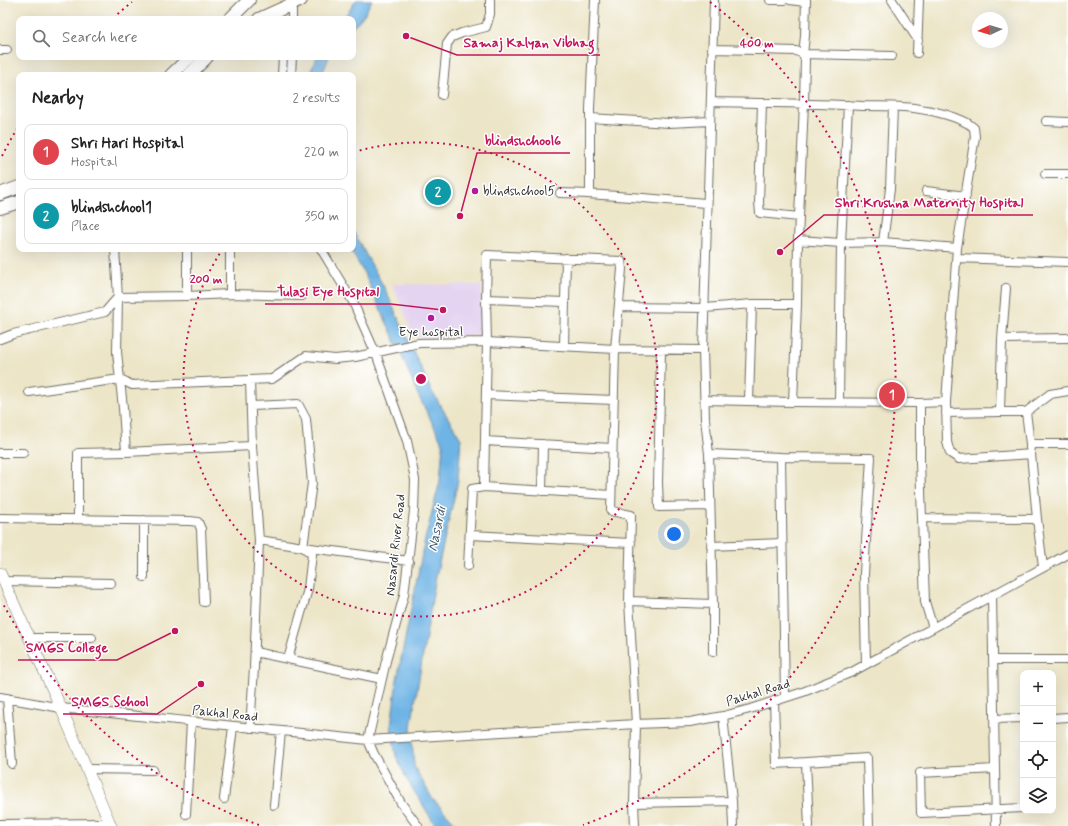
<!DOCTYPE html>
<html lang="en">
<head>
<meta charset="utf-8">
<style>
	:root { --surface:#fff; --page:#f6f6f6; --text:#222; --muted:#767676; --line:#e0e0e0; --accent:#2563eb }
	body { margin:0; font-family:Mynerve,sans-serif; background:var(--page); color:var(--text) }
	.controls { position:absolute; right:12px; bottom:12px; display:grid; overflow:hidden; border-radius:8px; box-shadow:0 4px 16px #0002 }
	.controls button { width:36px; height:36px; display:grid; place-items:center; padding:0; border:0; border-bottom:1px solid var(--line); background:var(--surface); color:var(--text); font:20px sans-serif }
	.compass { position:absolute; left:972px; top:12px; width:36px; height:36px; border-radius:50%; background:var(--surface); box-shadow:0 4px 16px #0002; rotate:266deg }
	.you { position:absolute; left:674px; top:534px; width:14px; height:14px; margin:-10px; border:3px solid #fff; border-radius:50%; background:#1a73e8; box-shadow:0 0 0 6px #1a73e833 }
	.badge { display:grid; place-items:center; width:26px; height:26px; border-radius:50%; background:var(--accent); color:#fff; font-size:13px; font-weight:700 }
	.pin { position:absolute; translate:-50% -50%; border:2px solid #fff; box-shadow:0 1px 4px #0006 }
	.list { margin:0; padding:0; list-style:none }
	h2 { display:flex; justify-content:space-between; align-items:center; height:52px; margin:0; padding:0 16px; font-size:17px }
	h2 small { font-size:13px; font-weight:400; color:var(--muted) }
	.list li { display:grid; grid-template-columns:26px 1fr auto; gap:12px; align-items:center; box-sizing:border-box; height:56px; margin:0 8px 8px; padding:0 8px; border:1px solid var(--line); border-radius:8px }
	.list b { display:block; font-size:15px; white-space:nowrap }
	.list p { margin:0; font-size:13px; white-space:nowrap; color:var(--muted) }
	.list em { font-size:13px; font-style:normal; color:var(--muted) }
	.icon { flex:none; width:22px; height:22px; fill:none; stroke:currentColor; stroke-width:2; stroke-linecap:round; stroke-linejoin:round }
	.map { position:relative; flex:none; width:1068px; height:826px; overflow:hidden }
	.search { position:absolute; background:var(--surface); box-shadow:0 4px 16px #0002; left:16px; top:16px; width:340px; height:44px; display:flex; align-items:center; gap:10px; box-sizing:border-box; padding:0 14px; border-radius:8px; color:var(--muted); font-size:15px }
	.panel { position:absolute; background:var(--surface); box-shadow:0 4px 16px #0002; left:16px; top:72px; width:340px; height:180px; border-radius:8px }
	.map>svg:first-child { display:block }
	.built { fill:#e4d3f1 }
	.water { fill:#6eb4e5; stroke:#4c7088 }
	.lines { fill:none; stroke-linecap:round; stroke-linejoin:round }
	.minor-casing { stroke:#6f6c62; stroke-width:10 }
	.major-casing { stroke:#6f6c62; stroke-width:12 }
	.highway-casing { stroke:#6f6c62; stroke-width:14 }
	.minor { stroke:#fff; stroke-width:8 }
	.major { stroke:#fff; stroke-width:11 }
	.highway { stroke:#fff; stroke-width:12 }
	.ring { fill:none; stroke:#c2185b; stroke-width:2; stroke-dasharray:2 4 }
	.poi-dot { fill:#b5179e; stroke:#fff; stroke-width:1.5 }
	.labels { text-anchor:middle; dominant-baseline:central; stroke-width:3; stroke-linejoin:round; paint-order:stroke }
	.poi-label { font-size:13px; fill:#2b2b2b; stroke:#fff; text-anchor:start }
	.street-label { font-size:13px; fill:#2b2b2b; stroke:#fff }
	.water-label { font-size:14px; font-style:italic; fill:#425b6c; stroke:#fff }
	.centre { fill:#c2185b; stroke:#fff; stroke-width:2 }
	.ring-label { font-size:12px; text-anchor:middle; font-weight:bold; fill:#c2185b; stroke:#fff; stroke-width:3; stroke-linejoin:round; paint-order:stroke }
	.leader { fill:none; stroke:#c2185b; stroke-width:1.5 }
	.callout-dot { fill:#c2185b; stroke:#fff; stroke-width:1.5 }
	.callout-label { font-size:14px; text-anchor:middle; font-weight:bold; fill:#c2185b; stroke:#fff; stroke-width:3; stroke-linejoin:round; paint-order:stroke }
</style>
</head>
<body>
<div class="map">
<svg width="1068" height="826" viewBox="0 0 1068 826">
	<rect width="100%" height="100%" fill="#fff"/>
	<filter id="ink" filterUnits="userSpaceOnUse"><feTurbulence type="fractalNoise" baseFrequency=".025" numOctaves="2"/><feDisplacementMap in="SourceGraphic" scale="8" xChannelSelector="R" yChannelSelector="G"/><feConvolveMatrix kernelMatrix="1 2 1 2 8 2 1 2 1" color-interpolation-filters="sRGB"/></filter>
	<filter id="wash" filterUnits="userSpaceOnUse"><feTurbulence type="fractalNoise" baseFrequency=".012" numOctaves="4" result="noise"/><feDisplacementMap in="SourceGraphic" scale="16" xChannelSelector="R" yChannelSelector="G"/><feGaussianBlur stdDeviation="0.9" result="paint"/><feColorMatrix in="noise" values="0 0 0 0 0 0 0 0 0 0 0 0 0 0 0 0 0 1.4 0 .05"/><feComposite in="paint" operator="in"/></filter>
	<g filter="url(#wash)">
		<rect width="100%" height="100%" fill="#ece5c7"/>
		<path class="built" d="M392,284l90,1 -1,50 -66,3z"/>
		<path class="water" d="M356,0h16l-8,15 -11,12v-8h-12l8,-8z
			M317,57h12l-7,18h-13z
			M353,231l32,58 46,101 30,49 -3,42 -22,95 -25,151 3,39 18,32 26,28h-22l-29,-46 -11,-24 -5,-30 6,-47 28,-140 15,-58 3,-37 -25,-49 -17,-41 -36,-79 -15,-26h3z"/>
	</g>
	<g filter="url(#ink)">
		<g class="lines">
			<g class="minor-casing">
				<path id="minor" d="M770,0h14
					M790,0l15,2
					M806,0l-1,36 -2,18 89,2
					M892,0l26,40
					M292,19v-16
					M712,49l84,2 7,3 2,6 -1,43 -6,137
					M0,50h7
					M917,53l2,-53
					M282,75l1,-18
					M291,75l1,-18
					M442,95l5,-51 5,-7 10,-4 24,-6 4,-13v-14
					M711,102c50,1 101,1 152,4 17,0 34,0 51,2 16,2 49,9 60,20l1,9 -6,36 -12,75 -11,154
					M762,103l-3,99 1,11 39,4
					M848,105l-7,138 42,-1 74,6
					M590,118l79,5 41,-2
					M1046,121l22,1
					M1045,174h23
					M926,191l40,5
					M560,193c49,1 98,7 147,10
					M590,194v-85l5,-109
					M883,242l7,-53 3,-82
					M230,249v45
					M321,249l32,53 23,52 31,87 6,28 2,11 -1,31 -10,84 -18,66 -18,79 6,14 27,49 17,23
					M957,258l111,4
					M187,296v-47
					M486,299l79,3
					M619,307l86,1 47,-4h45
					M0,339l13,-5 92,-22 13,-15 -3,-48
					M1002,339l4,-51
					M564,346l2,-88
					M661,350l-3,133 1,24 51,-1
					M250,380l2,66
					M29,392l91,-13 12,6 140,-6 34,-23 29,3 20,-2 64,-14 68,-1 128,7 88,1
					M486,395l128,5
					M705,400l88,2 127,1v59l5,140 8,26
					M749,401l3,-97
					M793,402l4,-98 1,-64 43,3 -2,159
					M920,403l26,-1 1,40 3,11 9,6 72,-5 6,65
					M251,406l47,-2 8,15 6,64 -9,64 106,14
					M1000,412h26l4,32
					M1026,412l24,-18 18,-3
					M946,413l54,-1 2,-73 66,-1
					M485,441l127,7
					M1030,448v-4h38
					M0,453h23
					M709,454l72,3 4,240
					M781,457l90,1 -7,116 2,90
					M484,487l127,8
					M542,491l1,-47
					M0,518l190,3 8,1 3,7 3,73
					M922,518l115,1 6,48
					M78,519v-66l48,-1
					M144,520v57
					M470,535l161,8
					M259,540l44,7 9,7 -4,35 -20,70
					M711,546l71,-3
					M468,566l4,-77 12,-2 3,-145 -1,-43 1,-44 134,6 1,8 -7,80 -4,162 20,4 -2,86 7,123 -2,79 1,23
					M3,581l108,2
					M992,595l4,231
					M629,601l84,3
					M29,638h63
					M255,652l127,27
					M713,652v-48l-4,-150 -4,-35 -2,-69 11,-350
					M993,660h75
					M0,697l61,11 307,32 268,-16 54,-2 33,-6 27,-7 53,-17 49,-20 216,-118
					M7,698l5,66
					M774,701l2,63 91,-6 2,68
					M723,716l9,85 1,25
					M1053,718l15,-1
					M994,719l29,-1
					M250,728l4,-60 5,-128 -7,-94 -126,6 -3,-44 -6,-56 1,-55 69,-1 43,-2 72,2
					M806,762l3,64
					M87,769l66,1
					M995,769l-75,4 1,40 102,-5
					M224,799l9,-72
					M634,803l98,-2
					M274,805l7,-74
					M186,814l5,-92
					M0,824l109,-1"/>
			</g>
			<g class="major-casing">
				<path id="major" d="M0,573l61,135 50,118"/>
			</g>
			<g class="highway-casing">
				<path id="highway" d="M230,19l19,-19
					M259,19l42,-19
					M171,75l19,-18
					M189,75l18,-18
					M0,194l19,-7
					M0,208l19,-6"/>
			</g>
			<use href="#minor" class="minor"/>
			<use href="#major" class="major"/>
			<use href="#highway" class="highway"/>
		</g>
	</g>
	<g class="ring">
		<path d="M354 152A237 237 0 1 1 222 250"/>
		<path d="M259 825A475 475 0 0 1 2 602M2 156A475 475 0 0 1 18 127M113 18A475 475 0 0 1 132 2M710 2A475 475 0 0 1 583 825"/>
	</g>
	<g class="poi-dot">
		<circle cx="475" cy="191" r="4"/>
		<circle cx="431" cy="318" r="4"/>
	</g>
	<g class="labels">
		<g class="poi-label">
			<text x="483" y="191">blindshchool5</text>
			<text x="431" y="332" text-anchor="middle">Eye hospital</text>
		</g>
		<g class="street-label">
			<text transform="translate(396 545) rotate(-84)">Nasardi River Road</text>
			<text transform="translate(758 693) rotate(-17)">Pakhal Road</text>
			<text transform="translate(225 714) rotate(6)">Pakhal Road</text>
		</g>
		<g class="water-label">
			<text transform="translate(437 529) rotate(-78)">Nasardi</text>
		</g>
	</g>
	<circle cx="421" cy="379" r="6" class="centre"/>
	<g class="ring-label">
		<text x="757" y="47">400 m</text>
		<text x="206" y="283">200 m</text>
	</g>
	<path class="leader" d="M406 36L457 55H600M460 216L477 153H570M780 252L824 215H1033M443 310L391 304H265M175 631L117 660H18M201 684L157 714H63"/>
	<g class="callout-dot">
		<circle cx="406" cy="36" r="4"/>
		<circle cx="460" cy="216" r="4"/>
		<circle cx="780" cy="252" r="4"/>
		<circle cx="443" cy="310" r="4"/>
		<circle cx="175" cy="631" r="4"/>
		<circle cx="201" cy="684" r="4"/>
	</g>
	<g class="callout-label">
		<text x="529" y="47">Samaj Kalyan Vibhag</text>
		<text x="523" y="145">blindshchool6</text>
		<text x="929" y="207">Shri Krushna Maternity Hospital</text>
		<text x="328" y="296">Tulasi Eye Hospital</text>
		<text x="67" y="652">SMGS College</text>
		<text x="110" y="706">SMGS School</text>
	</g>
</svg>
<div class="controls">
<button>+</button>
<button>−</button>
<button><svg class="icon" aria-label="locate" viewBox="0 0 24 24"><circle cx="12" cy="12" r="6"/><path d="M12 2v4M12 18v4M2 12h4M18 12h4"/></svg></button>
<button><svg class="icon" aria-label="layers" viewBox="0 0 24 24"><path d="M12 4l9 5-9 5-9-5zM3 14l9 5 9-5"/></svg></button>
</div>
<svg class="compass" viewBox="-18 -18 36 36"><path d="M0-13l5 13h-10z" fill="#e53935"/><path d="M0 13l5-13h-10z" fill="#767676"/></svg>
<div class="you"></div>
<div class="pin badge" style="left:892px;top:395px;background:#e0444e">1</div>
<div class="pin badge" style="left:438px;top:192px;background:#0f9aa8">2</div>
<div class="search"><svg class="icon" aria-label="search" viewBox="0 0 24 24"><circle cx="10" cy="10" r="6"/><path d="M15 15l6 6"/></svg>Search here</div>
<section class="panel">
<h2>Nearby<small>2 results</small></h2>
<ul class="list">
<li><span class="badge" style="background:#e0444e">1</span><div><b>Shri Hari Hospital</b><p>Hospital</p></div><em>220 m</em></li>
<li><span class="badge" style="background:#0f9aa8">2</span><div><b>blindshchool1</b><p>Place</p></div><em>350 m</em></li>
</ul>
</section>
</div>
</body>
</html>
